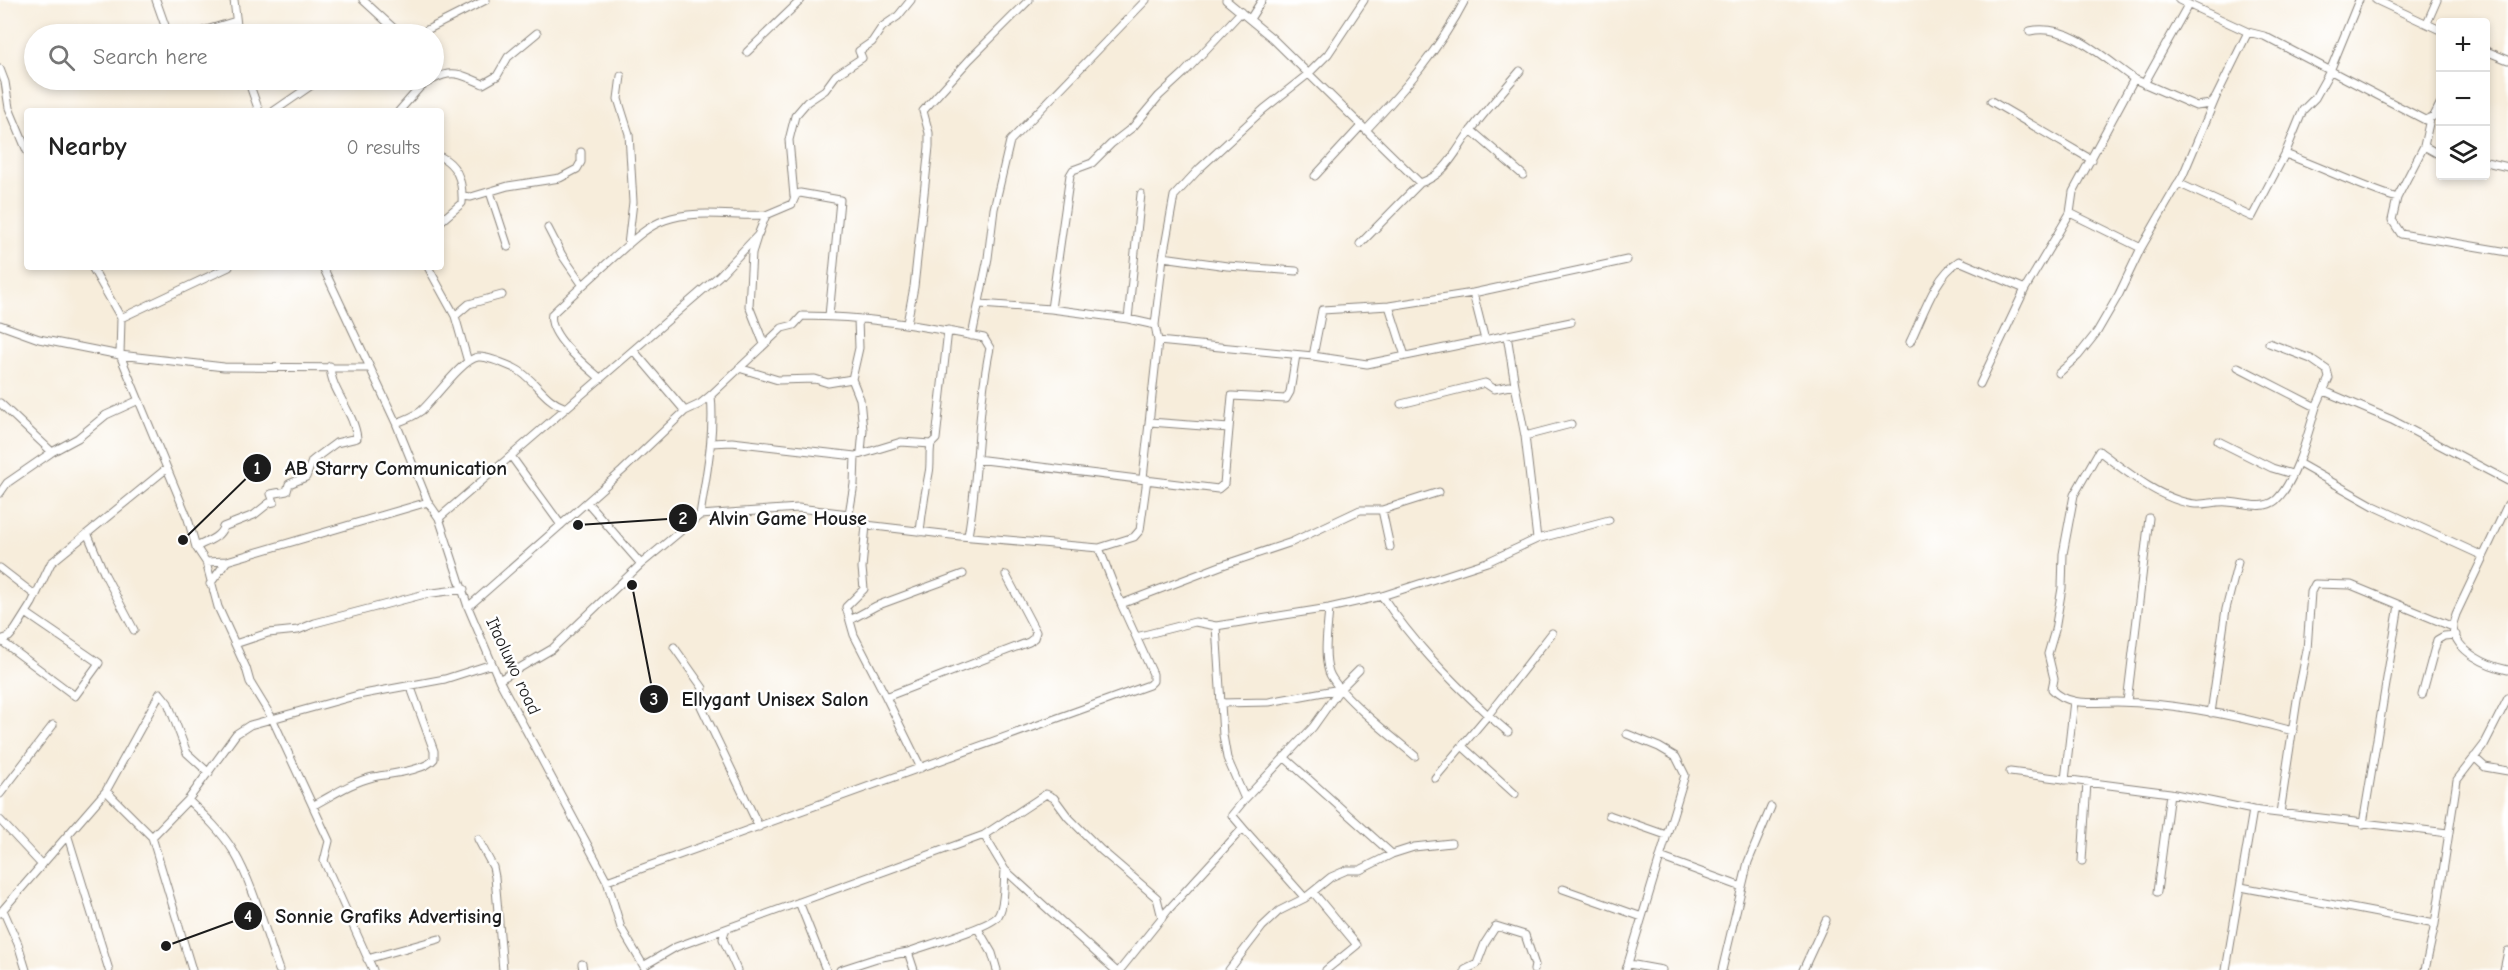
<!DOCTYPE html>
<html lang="en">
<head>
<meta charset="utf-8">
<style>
	:root { --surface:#fff; --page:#f2f2f2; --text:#222; --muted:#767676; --line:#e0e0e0 }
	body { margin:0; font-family:"Comic Neue",sans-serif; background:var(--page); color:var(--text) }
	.controls { position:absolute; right:18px; top:18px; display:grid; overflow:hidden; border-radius:6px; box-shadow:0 3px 9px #0003 }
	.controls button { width:54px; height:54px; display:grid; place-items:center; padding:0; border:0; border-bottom:2px solid var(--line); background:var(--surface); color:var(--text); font:30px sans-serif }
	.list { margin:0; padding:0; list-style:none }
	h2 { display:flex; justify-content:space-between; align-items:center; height:78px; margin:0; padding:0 24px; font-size:26px }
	h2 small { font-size:20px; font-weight:400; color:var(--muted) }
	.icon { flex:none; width:33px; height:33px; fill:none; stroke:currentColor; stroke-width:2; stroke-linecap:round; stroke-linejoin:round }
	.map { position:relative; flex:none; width:2508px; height:970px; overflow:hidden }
	.search { position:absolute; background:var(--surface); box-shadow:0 3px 9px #0003; left:24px; top:24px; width:420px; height:66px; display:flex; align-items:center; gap:15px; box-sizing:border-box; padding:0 21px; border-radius:33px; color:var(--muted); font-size:22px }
	.panel { position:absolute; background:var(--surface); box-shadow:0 3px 9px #0003; left:24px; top:108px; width:420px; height:162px; border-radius:6px }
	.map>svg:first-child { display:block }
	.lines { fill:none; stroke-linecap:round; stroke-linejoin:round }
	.minor-casing { stroke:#8a847c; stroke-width:9 }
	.minor { stroke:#fff; stroke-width:7 }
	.labels { text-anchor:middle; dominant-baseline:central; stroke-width:5; stroke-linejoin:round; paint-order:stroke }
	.street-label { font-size:18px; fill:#1c1c1c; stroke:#fff }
	.leader { fill:none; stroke:#1c1c1c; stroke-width:2 }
	.callout-dot { fill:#1c1c1c; stroke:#fff; stroke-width:2 }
	.mark-label { font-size:18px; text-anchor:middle; font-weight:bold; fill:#fff }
	.callout-label { font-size:20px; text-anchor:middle; font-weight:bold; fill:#1c1c1c; stroke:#fff; stroke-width:5; stroke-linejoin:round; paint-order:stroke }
</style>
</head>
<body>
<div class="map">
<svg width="2508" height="970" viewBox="0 0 2508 970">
	<rect width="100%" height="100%" fill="#fff"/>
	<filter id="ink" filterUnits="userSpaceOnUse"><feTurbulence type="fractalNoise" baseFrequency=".0167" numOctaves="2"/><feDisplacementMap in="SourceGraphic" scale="12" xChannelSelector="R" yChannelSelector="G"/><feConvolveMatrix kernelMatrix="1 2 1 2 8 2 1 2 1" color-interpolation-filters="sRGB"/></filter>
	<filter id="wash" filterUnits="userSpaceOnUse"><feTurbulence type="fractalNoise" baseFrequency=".008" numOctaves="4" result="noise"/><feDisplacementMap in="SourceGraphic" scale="24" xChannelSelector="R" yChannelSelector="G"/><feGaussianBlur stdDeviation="1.35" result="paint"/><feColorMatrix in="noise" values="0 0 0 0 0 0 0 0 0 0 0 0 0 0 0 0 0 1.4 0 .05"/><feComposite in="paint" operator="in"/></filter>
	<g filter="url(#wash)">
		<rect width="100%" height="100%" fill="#f7eddb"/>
	</g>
	<g filter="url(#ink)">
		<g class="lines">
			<g class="minor-casing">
				<path id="minor" d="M156,0l12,34
					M234,0l4,34
					M363,0l37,34
					M1226,0l46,38 148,145c27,-8 36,-34 52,-54 15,-20 32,-39 48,-58
					M2179,0l69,32 16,4 161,84 9,-4 6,-12
					M2359,0l-29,71 -15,27 -12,12 -18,44c38,14 74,32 112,44l27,-52
					M2376,0l64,30
					M1250,19l12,-19
					M2427,23l10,-23
					M2030,31c39,-8 74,27 104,48
					M193,34l43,-13
					M419,34l67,-34
					M2486,51l22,9
					M747,52l54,-52
					M0,69l5,13 4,26 18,43
					M621,76l-3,23 11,35 4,68 -5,43
					M434,79c19,-11 31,-3 49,5l14,-8 11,-19 29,-24
					M248,80l11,31
					M2144,84l44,-79
					M1991,101l101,59
					M274,111l45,-31
					M399,111l22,-25 11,-6
					M2430,119l-6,27 16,9
					M1366,130c37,-39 74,-81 99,-130
					M1471,130l52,45
					M441,157c18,9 22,27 21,46l-21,18
					M2486,162l22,5
					M1315,176l46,-50
					M2178,183l74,34 33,-63
					M490,192l18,55
					M796,195l-2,1 -5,-56 6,-24 12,-14 18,-12 11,-15 26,-17 -3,-7 13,-9 10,-15 16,-11 13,-16
					M462,196l9,1 37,-11 52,-8 17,-9 4,-7v-10
					M2397,198l-5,22 9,14 107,18
					M2070,213l71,35
					M548,228l14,27 20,29
					M757,237l-5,16 -3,53 15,38
					M1360,244l60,-61
					M1163,257l64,9 69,5
					M92,267l29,51 -1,37 68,164 8,28 10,15 12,45 28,61 4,14 22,36 57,123 -5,20 49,109
					M323,267l73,156 32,79 11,16 29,89 31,73 108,201 14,47 25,42
					M428,267l27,49 13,46
					M1473,293l12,47
					M980,304l71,5 77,10 27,6
					M1389,306l16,50
					M1051,309l19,-134 3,-5 19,-7 19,-19 22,-17 26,-31 25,-23 57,-61
					M455,316l14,-12 33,-9
					M121,318l108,-51
					M858,319l1,29 -7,31 8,20 3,31 -2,22
					M1128,319l13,-125
					M907,323l7,-36 15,-140v-14l-6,-22 47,-52 59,-59
					M0,325l39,14 81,16 104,12 144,1
					M1507,335l8,50
					M972,336l16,-78 6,-49 16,-68 136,-141
					M1158,341l155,15 54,8 204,-42
					M1910,342c13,-26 24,-65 49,-81l66,28 45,-76 3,-21 61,-113 62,27 15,-2 5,-7
					M634,351l51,60
					M1313,356l9,-46 67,-4 84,-13 154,-33
					M2238,367l78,40 13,-29 -2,-8 -16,-11 -42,-16
					M739,368l39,12 37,-1 13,4 24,-4
					M2059,373l19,-17 19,-24 22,-38 22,-46 42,-73 33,-78 32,-65
					M601,379c-15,-13 -54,-44 -49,-65 20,-19 40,-37 61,-56 16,-14 32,-31 52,-38 30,-11 70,-3 101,-5
					M1980,384l45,-95
					M2324,391l68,29 116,61
					M0,403l52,49
					M1401,404l84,-21 9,6 21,-4 10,51
					M1150,422l79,6
					M396,423c9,-3 17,-6 25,-12 13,-11 41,-52 57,-54 10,-1 27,7 36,11 20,9 30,33 50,39
					M2218,441l54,27 20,6
					M711,443l21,-1 123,14 -1,28 -5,30
					M511,456l50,69
					M855,456l46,-14 30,2 5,-5 12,-109
					M976,459l242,30 6,-5 8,-88 54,3 4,-7 6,-37
					M2298,463l76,43 109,50
					M1143,478l15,-137 -3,-16 8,-68 11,-61 26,-28 64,-59 43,-34 21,-21 36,-54
					M0,493l7,-10 45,-31 26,-14 28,-23 33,-15
					M587,502l54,62
					M2508,504l-52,110c-1,4 -4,10 -3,14 3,24 35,38 55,42
					M1382,510l8,37
					M700,515l98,-7 51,6 17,11 94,11 139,12
					M439,518l280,-242 39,-41 8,-20 26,-11 4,-9 4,-2 40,7 -11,116
					M866,525l-4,43 2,21 -18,18 8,28 32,62
					M920,532c2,-20 5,-39 9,-59 2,-9 0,-19 2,-29
					M88,535l16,38 30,57
					M1537,539l-12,-103 46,-12
					M196,547c9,-5 24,-9 27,-20l31,-12 15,-12 5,-1 -3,-8 16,-3 2,-7 17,-7 6,-16 5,-4 19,-14 21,-5c-3,-27 -26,-46 -27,-72
					M206,562l21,-1 201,-59
					M0,568l35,27
					M210,584l17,-23
					M1382,596c31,46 65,81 106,119l64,-82
					M1121,604l102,-39 69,-23 68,-32h22l57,-18
					M468,607l154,-136 63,-60 15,-7 11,-9 71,-67 12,-3 8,-9c62,0 122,10 182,22l6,10c-13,62 -11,126 -22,188
					M1329,608c-1,19 -6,45 0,64 8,22 66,67 86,84
					M850,620l26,-14 87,-32
					M1216,626l7,109 4,23 18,41 68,-72 27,-38 19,-19
					M1136,637l59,-15 21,4 113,-18 53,-12 105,-34 50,-23 72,-19
					M0,640l9,-3 6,-7 17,-27 19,-40 115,-94
					M0,640l75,56 24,-33 -73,-50
					M235,644l33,-11 30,-3 17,-7 110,-29 39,-5
					M674,647l29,41 -3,16 59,123
					M499,680l53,-31 89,-85 59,-49c6,-40 15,-80 11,-120
					M2422,695l15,-55 7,-4 12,-1
					M2127,702l22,-184
					M1221,703l48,-1 71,-13
					M2211,713l15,-104 12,-47
					M2293,731c-55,-15 -119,-28 -176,-29 -23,0 -49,5 -65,-13l2,-10 -6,-25 7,-24 7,-42 1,-34 11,-59 25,-44c25,19 63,50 96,53 11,1 21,-3 32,-2 15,0 36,9 49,-2 20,-18 32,-67 40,-93
					M1462,746l53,48
					M1284,757l108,97
					M2474,757l11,10 23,4
					M921,768l-35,-71 143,-55 5,-4 2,-6 -30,-57
					M2010,772l160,21 83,17 195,23
					M1435,778l53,-63 20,17
					M2065,780l9,-79
					M106,791l46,46 40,133
					M0,794l53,-69
					M188,800c17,16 34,32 46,52 20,34 31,80 45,118
					M314,805c19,-10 38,-23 59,-28 15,-3 52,-6 61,-18v-8l-24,-66
					M2280,813l17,-113 10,-50 4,-58 4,-8 36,1 102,42
					M1609,815l57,20
					M0,820l42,45
					M2363,824l36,-219
					M1243,828l62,70
					M984,835l62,-41 8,4 14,19 33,33 56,48 5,20
					M68,837l41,133
					M152,837l36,-37 48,-66 14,-9 108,-30 87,-16 47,-15
					M478,839l15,28 2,10 8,93
					M1660,857l82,30
					M2082,861l5,-79
					M607,881l542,-196 4,-4v-7l-32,-70 -22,-56 35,-11 6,-7 7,-51
					M2241,887l194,37
					M1563,889l79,28
					M1313,892l44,53 -31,25
					M2157,892l13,-99
					M799,902l27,68
					M3,910l15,34 8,26
					M0,913l106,-122 54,-98 8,10 19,50 22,20
					M978,929l14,24 5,17
					M725,930l-2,9 14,31
					M367,959l72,-20
					M582,964l1,6
					M1629,964l33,6
					M645,965l31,-18 308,-112 21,35 110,100
					M840,970l37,-12 31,-6
					M914,970l-6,-18c16,-6 83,-25 90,-36 7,-11 6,-33 7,-46
					M1120,970l48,-60 75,-82 -11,-13 13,-16
					M1229,970l33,-43 17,-16 26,-13 26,-21 16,-7h13l32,-16 22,-7 37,-4
					M1465,970l12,-6 8,-21 11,-17 29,9 10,30 -1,5
					M1626,970l59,-195 -9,-18 -17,-10 -32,-13
					M1722,970l26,-108 23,-55
					M1803,970l23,-50
					M2226,970l27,-160
					M2425,970l10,-46 22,-144 27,-35 24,-47
					M2504,970l4,-19"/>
			</g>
			<use href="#minor" class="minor"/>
		</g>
	</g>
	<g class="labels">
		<g class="street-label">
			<text transform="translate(513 666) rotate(65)">Itaoluwo road</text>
		</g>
	</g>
	<path class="leader" d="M183 540L257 468M578 525L683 518M632 585L654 699M166 946L248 916"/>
	<g class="callout-dot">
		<circle cx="183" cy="540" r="6"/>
		<circle cx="578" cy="525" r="6"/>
		<circle cx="632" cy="585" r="6"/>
		<circle cx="166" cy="946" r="6"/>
		<circle cx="257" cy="468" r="15"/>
		<circle cx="683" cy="518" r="15"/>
		<circle cx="654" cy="699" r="15"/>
		<circle cx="248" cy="916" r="15"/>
	</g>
	<g class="mark-label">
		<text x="257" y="474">1</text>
		<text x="683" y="524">2</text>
		<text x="654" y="705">3</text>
		<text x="248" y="922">4</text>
	</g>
	<g class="callout-label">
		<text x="396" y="475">AB Starry Communication</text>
		<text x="788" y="525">Alvin Game House</text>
		<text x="775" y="706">Ellygant Unisex Salon</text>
		<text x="389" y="923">Sonnie Grafiks Advertising</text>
	</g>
</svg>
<div class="controls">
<button>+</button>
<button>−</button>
<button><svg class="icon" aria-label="layers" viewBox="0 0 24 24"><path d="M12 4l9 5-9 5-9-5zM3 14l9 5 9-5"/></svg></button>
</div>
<div class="search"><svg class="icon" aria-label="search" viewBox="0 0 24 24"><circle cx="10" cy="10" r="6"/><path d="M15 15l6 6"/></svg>Search here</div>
<section class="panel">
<h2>Nearby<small>0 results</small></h2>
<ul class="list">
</ul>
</section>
</div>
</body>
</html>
